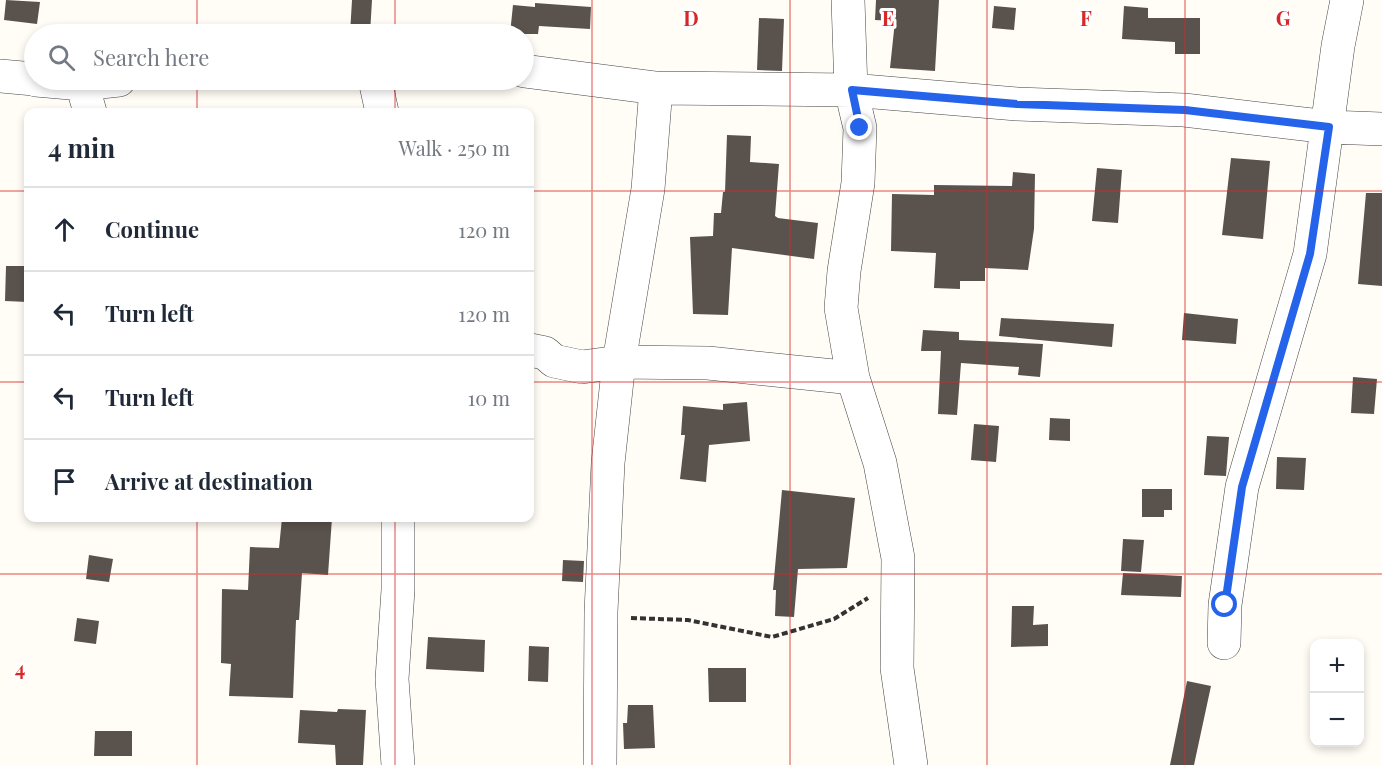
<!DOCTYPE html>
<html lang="en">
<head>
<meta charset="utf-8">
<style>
	:root { --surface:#fff; --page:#f6f6f7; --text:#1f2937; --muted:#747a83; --line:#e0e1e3 }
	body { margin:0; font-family:"Playfair Display",serif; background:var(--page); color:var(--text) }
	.controls { position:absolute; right:18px; bottom:18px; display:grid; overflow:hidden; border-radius:12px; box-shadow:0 3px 9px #0003 }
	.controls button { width:54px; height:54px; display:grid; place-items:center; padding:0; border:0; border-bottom:2px solid var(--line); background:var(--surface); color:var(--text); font:30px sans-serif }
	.stop { position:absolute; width:18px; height:18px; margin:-14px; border:4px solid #2563eb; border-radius:50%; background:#fff }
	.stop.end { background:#2563eb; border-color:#fff; box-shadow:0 2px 6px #0008 }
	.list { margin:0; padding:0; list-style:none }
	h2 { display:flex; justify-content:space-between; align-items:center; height:78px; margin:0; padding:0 24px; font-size:26px }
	h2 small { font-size:20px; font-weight:400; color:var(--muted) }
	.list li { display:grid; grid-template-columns:39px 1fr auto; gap:18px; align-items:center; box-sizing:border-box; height:84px; padding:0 24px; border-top:2px solid var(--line) }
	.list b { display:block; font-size:22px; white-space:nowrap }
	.list em { font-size:20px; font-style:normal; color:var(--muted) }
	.icon { flex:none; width:33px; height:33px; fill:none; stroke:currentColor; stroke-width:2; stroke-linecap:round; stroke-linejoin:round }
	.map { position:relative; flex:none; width:1382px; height:765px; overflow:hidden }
	.search { position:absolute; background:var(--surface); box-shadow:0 3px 9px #0003; left:24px; top:24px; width:510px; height:66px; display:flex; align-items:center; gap:15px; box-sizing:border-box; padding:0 21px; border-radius:33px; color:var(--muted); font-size:22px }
	.panel { position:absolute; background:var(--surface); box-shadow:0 3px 9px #0003; left:24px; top:108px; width:510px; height:414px; border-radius:12px }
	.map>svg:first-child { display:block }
	.building { fill:#5a524d }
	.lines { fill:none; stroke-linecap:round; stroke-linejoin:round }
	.minor-casing { stroke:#444; stroke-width:34 }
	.path { stroke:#333; stroke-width:4; stroke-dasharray:6 3; stroke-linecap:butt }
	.minor { stroke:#fff; stroke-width:33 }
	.route { stroke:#2563eb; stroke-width:8 }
	.grid { fill:none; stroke:#d62828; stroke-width:1.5; stroke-opacity:0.55 }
	.grid-label { font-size:20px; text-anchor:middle; font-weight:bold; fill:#d62828; stroke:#fff; stroke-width:6; stroke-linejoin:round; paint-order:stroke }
</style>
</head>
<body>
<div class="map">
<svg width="1382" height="765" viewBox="0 0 1382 765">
	<rect width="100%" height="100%" fill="#fffdf5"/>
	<path class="building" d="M6,0l34,2 -3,22 -33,-4z
		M352,0h20l-2,34h-20z
		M876,0h63l-4,71 -45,-3 5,-47 -20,-1z
		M535,3l56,4 -1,22 -51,-3 -1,8h-28l3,-29 22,2z
		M994,6l22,2 -2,22 -22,-2z
		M1124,6l24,2v10h52v36h-25v-12l-53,-3z
		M759,18l25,1 -2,52 -25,-1z
		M727,135l24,1 -1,26 29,2 -4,52 3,2 40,5 -4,36 -82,-11 -4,67 -35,-1 -3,-77 23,-1 1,-23h7l2,-21h2z
		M1231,158l39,3 -7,78 -41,-4z
		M1097,168l25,2 -4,53 -26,-2z
		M1013,172l22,2 -1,55 -6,41 -43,-2v13h-25v8l-26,-1 2,-35 -45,-2 1,-57 42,1v-10l78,1z
		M1366,193h16v93l-24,-2z
		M6,266h22v36l-23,-1z
		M1184,313l54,6 -2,25 -54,-4z
		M1001,318l113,6 -2,23 -113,-11z
		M923,330l36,2v8l84,4 -3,33 -22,-2 1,-8 -58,-4 -4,52 -19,-1 3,-63h-20z
		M1353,377l24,2 -3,35 -23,-1z
		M747,402l3,39 -41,4 -3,37 -26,-3 5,-44h-4l2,-29 40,4v-6z
		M1050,418l20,1v22l-21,-1z
		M974,424l25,2 -3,36 -25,-2z
		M1207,436l22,1 -3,39 -22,-1z
		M1277,457l29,1 -2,32 -28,-1z
		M1142,489h30v21h-8v7h-22z
		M782,490l73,8 -8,70 -49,1 -4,48 -19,-1 1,-26h-3z
		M282,518h50l-4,57 -26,-2 -3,47h-3l-3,78 -64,-2 2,-32 -10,-1 1,-74 26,1 2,-43 29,1z
		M1123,539l21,1 -3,32 -20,-1z
		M89,555l24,4 -4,23 -23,-3z
		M563,560l21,1 -1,21 -21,-1z
		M1123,573l59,3 -1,21 -60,-2z
		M1012,606h22l-1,19 15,-1v22l-37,1z
		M77,618l22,3 -3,23 -22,-3z
		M428,637l57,3 -1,32 -58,-3z
		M529,646l20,1 -1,35 -20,-1z
		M708,668h38v34h-37z
		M1187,681l24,5 -17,79h-24z
		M628,705h25l2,43 -31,1 -1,-26h4z
		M338,709l28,1 -3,55h-27l-1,-20 -37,-2 2,-33 37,2z
		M95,731h37v25h-38z"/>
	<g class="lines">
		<g class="minor-casing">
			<path id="minor" d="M848,0l3,90 9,38 -2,55 -14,88 -3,37 12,70 27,85 18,95 -1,110 14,97
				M524,71l132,17 195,2 166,14 167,6 145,17 53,2
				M0,76l34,3
				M36,80l46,4 37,-4
				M375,80l7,32
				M82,84l8,28
				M530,350l15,3 9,8 28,6 37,-5 89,1 145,15
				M398,518v72l-6,89 6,86
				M1224,643l1,-38 17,-118 68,-233 28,-208 9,-46
				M600,765l1,-153 7,-149 11,-101 29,-173 8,-101"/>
		</g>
		<path class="path" d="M631,618l57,2 84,17 62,-18 34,-21"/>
		<use href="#minor" class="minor"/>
	</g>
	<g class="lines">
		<path class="route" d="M860,128l-8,-38 165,14 168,6 144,17 -19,127 -68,233 -17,118"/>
	</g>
	<path class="grid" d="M197,0v34M395,0v34M592,0v765M790,0v765M987,0v765M1185,0v765M197,80v32M395,80v32M0,191h28M530,191h852M0,382h28M530,382h852M197,518v247M395,518v247M0,574h1382"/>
	<g class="grid-label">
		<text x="691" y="26">D</text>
		<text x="888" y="26">E</text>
		<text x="1086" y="26">F</text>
		<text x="1283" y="26">G</text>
		<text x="20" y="676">4</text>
	</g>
</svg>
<div class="controls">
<button>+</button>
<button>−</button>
</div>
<div class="stop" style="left:1225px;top:605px"></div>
<div class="stop end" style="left:860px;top:128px"></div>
<div class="search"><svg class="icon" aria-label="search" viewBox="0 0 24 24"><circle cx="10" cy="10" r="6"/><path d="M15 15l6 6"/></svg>Search here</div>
<section class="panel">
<h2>4 min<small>Walk · 250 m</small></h2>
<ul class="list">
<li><svg class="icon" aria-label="ahead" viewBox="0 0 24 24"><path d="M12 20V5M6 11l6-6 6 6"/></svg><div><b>Continue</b></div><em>120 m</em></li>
<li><svg class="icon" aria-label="left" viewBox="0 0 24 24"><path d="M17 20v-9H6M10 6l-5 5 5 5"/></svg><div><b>Turn left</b></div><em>120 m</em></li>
<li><svg class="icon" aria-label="left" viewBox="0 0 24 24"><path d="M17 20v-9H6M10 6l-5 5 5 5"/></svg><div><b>Turn left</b></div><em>10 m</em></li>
<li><svg class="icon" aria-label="arrive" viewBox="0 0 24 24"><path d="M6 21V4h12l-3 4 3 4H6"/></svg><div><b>Arrive at destination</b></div></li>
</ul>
</section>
</div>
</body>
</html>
